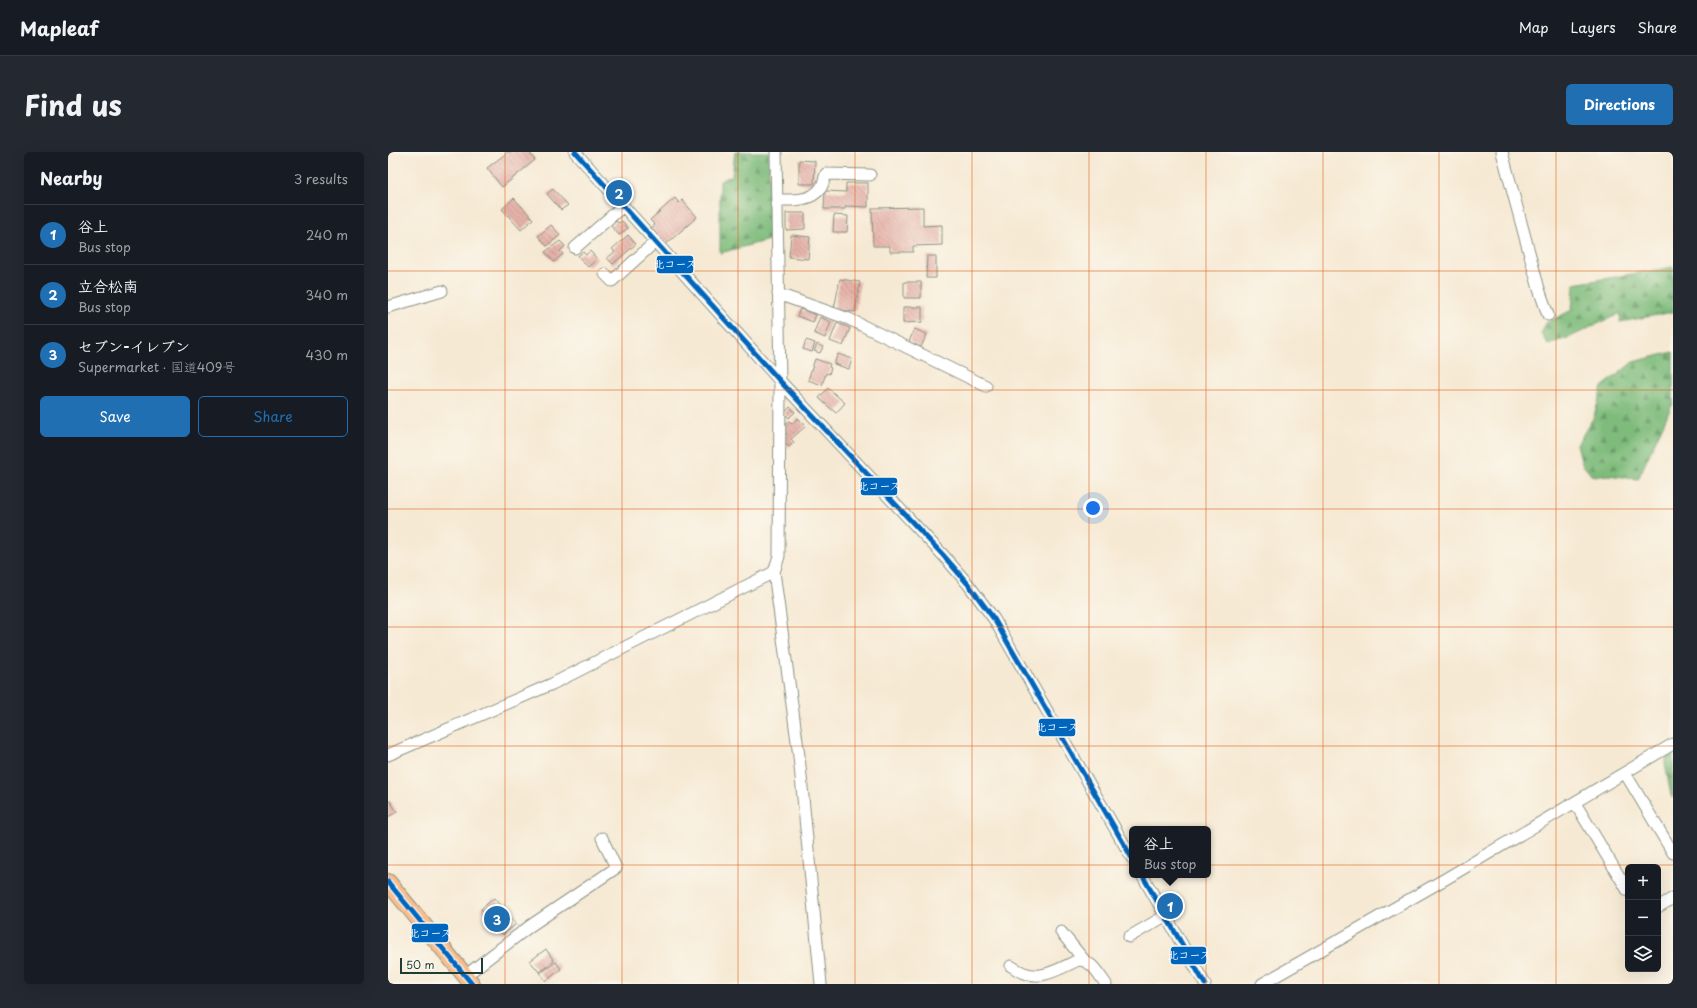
<!DOCTYPE html>
<html lang="en">
<head>
<meta charset="utf-8">
<style>
	:root { --surface:#171b24; --page:#242831; --text:#f1f3f6; --muted:#9ea1a6; --line:#363941; --accent:#1f6fb2 }
	body { margin:0; font-family:"Playpen Sans","Klee One",sans-serif; background:var(--page); color:var(--text) }
	.controls { position:absolute; right:12px; bottom:12px; display:grid; overflow:hidden; border-radius:6px; box-shadow:0 4px 16px #0002 }
	.controls button { width:36px; height:36px; display:grid; place-items:center; padding:0; border:0; border-bottom:1px solid var(--line); background:var(--surface); color:var(--text); font:20px sans-serif }
	.scale { position:absolute; left:12px; bottom:10px; width:83px; box-sizing:border-box; padding-left:4px; border:2px solid #1f3d34; border-top:0; font-size:11px; line-height:14px; white-space:nowrap; color:#1f3d34; -webkit-text-stroke:3px #fbf7ec; paint-order:stroke }
	.you { position:absolute; left:705px; top:356px; width:14px; height:14px; margin:-10px; border:3px solid #fff; border-radius:50%; background:#1a73e8; box-shadow:0 0 0 6px #1a73e833 }
	.badge { display:grid; place-items:center; width:26px; height:26px; border-radius:50%; background:var(--accent); color:#fff; font-size:13px; font-weight:700 }
	.pin { position:absolute; translate:-50% -50%; border:2px solid #fff; box-shadow:0 1px 4px #0006 }
	.popup { position:absolute; left:741px; top:674px; width:82px; height:52px; box-sizing:border-box; display:grid; place-content:center; border-radius:6px; background:var(--surface); filter:drop-shadow(0 1px 3px #0005); font-size:13px; white-space:nowrap; color:var(--muted) }
	.popup b { font-size:15px; color:var(--text) }
	.popup::after { content:''; position:absolute; left:50%; top:100%; margin-left:-8px; border:8px solid transparent; border-top-color:var(--surface) }
	.list { margin:0; padding:0; list-style:none }
	h2 { display:flex; justify-content:space-between; align-items:center; height:52px; margin:0; padding:0 16px; font-size:17px }
	h2 small { font-size:13px; font-weight:400; color:var(--muted) }
	.list li { display:grid; grid-template-columns:26px 1fr auto; gap:12px; align-items:center; box-sizing:border-box; height:60px; padding:0 16px; border-top:1px solid var(--line) }
	.list b { display:block; font-size:15px; white-space:nowrap }
	.list p { margin:0; font-size:13px; white-space:nowrap; color:var(--muted) }
	.list em { font-size:13px; font-style:normal; color:var(--muted) }
	.actions { display:flex; gap:8px; padding:12px 16px }
	.actions a { flex:1; padding:9px 0; border:1px solid var(--accent); border-radius:6px; text-align:center; font-size:14px; color:var(--accent) }
	.actions .main { background:var(--accent); color:#fff }
	.icon { flex:none; width:22px; height:22px; fill:none; stroke:currentColor; stroke-width:2; stroke-linecap:round; stroke-linejoin:round }
	.map { position:relative; flex:none; width:1285px; height:832px; overflow:hidden; border-radius:6px }
	header { display:flex; align-items:center; gap:24px; box-sizing:border-box; height:56px; padding:0 20px; background:var(--surface); border-bottom:1px solid var(--line) }
	header strong { font-size:19px }
	nav { display:flex; gap:22px; margin-inline-start:auto; font-size:14px }
	.intro { display:flex; align-items:center; justify-content:space-between; box-sizing:border-box; height:96px; padding:0 24px }
	h1 { margin:0; font-size:28px }
	.button { padding:10px 18px; border-radius:6px; background:var(--accent); color:#fff; font-size:14px; font-weight:700 }
	main { display:flex; gap:24px; padding:0 24px }
	aside { flex:1; background:var(--surface); border-radius:6px; box-shadow:0 4px 16px #0002 }
	.map>svg:first-child { display:block }
	.forest { fill:url(#forest-firs); stroke:#4f7c58 }
	.building { fill:url(#building-back-hatch) }
	.lines { fill:none; stroke-linecap:round; stroke-linejoin:round }
	.minor-casing { stroke:#8a9384; stroke-width:13 }
	.highway-casing { stroke:#8a9384; stroke-width:18 }
	.minor { stroke:#fff; stroke-width:11 }
	.highway { stroke:#fabc8b; stroke-width:16 }
	.bus-1-casing { stroke:#fbf7ec; stroke-width:8 }
	.bus-1 { stroke:#0065bd; stroke-width:5 }
	.grid { fill:none; stroke:#de580e; stroke-width:1; stroke-opacity:0.55 }
	.line-badge { stroke:#fbf7ec; stroke-width:1.5 }
	.badge-label { font-size:11px; text-anchor:middle; font-weight:bold; fill:#fff }
</style>
</head>
<body>
<header>
<strong>Mapleaf</strong>
<nav><a>Map</a><a>Layers</a><a>Share</a></nav>
</header>
<div class="intro"><h1>Find us</h1><a class="button">Directions</a></div>
<main>
<aside>
<h2>Nearby<small>3 results</small></h2>
<ul class="list">
<li><span class="badge">1</span><div><b>谷上</b><p>Bus stop</p></div><em>240 m</em></li>
<li><span class="badge">2</span><div><b>立合松南</b><p>Bus stop</p></div><em>340 m</em></li>
<li><span class="badge">3</span><div><b>セブン-イレブン</b><p>Supermarket · 国道409号</p></div><em>430 m</em></li>
</ul>
<div class="actions"><a class="main">Save</a><a>Share</a></div>
</aside>
<div class="map">
<svg width="1285" height="832" viewBox="0 0 1285 832">
	<defs>
		<pattern id="forest-firs" width="22" height="20" patternUnits="userSpaceOnUse"><rect width="22" height="20" fill="#7fbc7c"/><path d="M5 1l3.5 6h-7zM16 11l3.5 6h-7z" fill="#679a66"/></pattern>
		<pattern id="building-back-hatch" width="6" height="6" patternUnits="userSpaceOnUse"><rect width="6" height="6" fill="#e6b2a9"/><path d="M-1 5l2 2M0 0l6 6M5-1l2 2" fill="none" stroke="#ba928a"/></pattern>
	</defs>
	<rect width="100%" height="100%" fill="#fbf7ec"/>
	<filter id="ink" filterUnits="userSpaceOnUse"><feTurbulence type="fractalNoise" baseFrequency=".025" numOctaves="2"/><feDisplacementMap in="SourceGraphic" scale="8" xChannelSelector="R" yChannelSelector="G"/><feConvolveMatrix kernelMatrix="1 2 1 2 8 2 1 2 1" color-interpolation-filters="sRGB"/></filter>
	<filter id="wash" filterUnits="userSpaceOnUse"><feTurbulence type="fractalNoise" baseFrequency=".012" numOctaves="4" result="noise"/><feDisplacementMap in="SourceGraphic" scale="16" xChannelSelector="R" yChannelSelector="G"/><feGaussianBlur stdDeviation="0.9" result="paint"/><feColorMatrix in="noise" values="0 0 0 0 0 0 0 0 0 0 0 0 0 0 0 0 0 1.4 0 .05"/><feComposite in="paint" operator="in"/></filter>
	<g filter="url(#wash)">
		<rect width="100%" height="100%" fill="#f6e9d3"/>
		<path class="forest" d="M347,0h34v88l-49,13v-72l12,-5z
			M1285,115v45l-53,10 1,-9 -53,25 -20,6 -7,-10 5,-11 26,-13 2,-26z
			M1285,200v51l-35,76 -30,-4 -15,2 -11,-13 -5,-20 17,-27 8,-30 31,-25z
			M1281,596l4,2v47l-2,-1 -6,-33z"/>
		<g id="blocks">
			<path class="building" d="M120,0h21l6,8 -33,27 -15,-19z
				M411,8l16,1 -1,23h-15z
				M458,31h22v24l-22,-1 -1,3h-21l1,-18 21,1z
				M165,37l15,16 -7,5 -14,-16z
				M235,42l6,8 -3,3 -6,-8z
				M126,46l19,21 -12,11 -19,-21z
				M287,46l4,5 3,-3 15,17 -32,28 -14,-17 4,-3 -5,-5z
				M535,55v19l19,-1v20l-29,1v6h-23v-6h-17l-1,-38z
				M398,61h19v16l-19,1z
				M446,63l14,1 -1,16h-14z
				M228,69l3,2 3,-2 6,7 -9,7 -8,-9z
				M163,73l9,10 -13,11 -9,-10z
				M240,83l8,9 -23,20 -6,-6 8,-6 -3,-3z
				M403,83l19,2 -2,22 -19,-2z
				M172,89l5,5 -5,5 3,3 -9,8 -9,-10z
				M202,99l7,8 -9,8 -10,-11 5,-4 3,3z
				M539,104h9v22h-10z
				M452,127l20,3 -5,30 -21,-3z
				M516,130h17v16h-17z
				M515,155h19v15l-19,1z
				M412,157l16,6 -3,7 -16,-6z
				M432,165l11,5 -6,16 -11,-5z
				M449,171l13,5 -7,18 -13,-5z
				M526,177l13,5 -6,13 -12,-5z
				M418,188l9,3 -3,9 -9,-3z
				M429,192l6,3 -3,6 -6,-2z
				M450,202l14,5 -3,10 -15,-5z
				M427,207l15,5 -1,3 2,1 -2,6 -3,-1 -4,12 -14,-5z
				M440,236l17,15 -9,10 -17,-15z
				M402,255l5,5 -6,6 -5,-5z
				M410,266l8,8 -15,13 3,3 -5,5 -8,-9 6,-4 -6,-6 8,-7 3,3z
				M2,649l7,11 -9,5v-15z
				M106,746l22,26 -13,11 -22,-26z
				M158,797l8,12 -15,11 -9,-11z
				M168,810l5,7 -15,12 -6,-8z"/>
		</g>
	</g>
	<g filter="url(#ink)">
		<use href="#blocks" fill-opacity="0" stroke="#8a9384" stroke-width="1"/>
		<g class="lines">
			<g class="minor-casing">
				<path id="minor" d="M187,0l205,229 163,174 25,29 26,35 138,239
					M388,0l4,229 -1,175 -5,16 25,184 22,228
					M1114,0l37,137 9,26
					M389,48c14,0 33,2 43,-11 3,-3 4,-10 6,-15l44,1
					M187,96l48,-42
					M217,122l7,7 43,-39
					M390,142l71,25 137,67
					M0,155l54,-16
					M0,603l164,-71 222,-112
					M1237,621l48,80
					M1187,651l53,88
					M754,723l63,109
					M1270,755l15,-9
					M673,780l23,28
					M741,785l36,-21
					M623,814c26,18 42,6 67,-6 14,0 20,14 28,24
					M77,824l65,-50 86,-58 -14,-30
					M874,832l185,-106 226,-134"/>
			</g>
			<g class="highway-casing">
				<path id="highway" d="M0,730l84,102"/>
			</g>
			<use href="#minor" class="minor"/>
			<use href="#highway" class="highway"/>
			<g class="bus-1-casing">
				<path id="bus-1" d="M187,0l205,229 163,174 25,29 26,35 138,239
					M754,723l63,109
					M0,730l84,102"/>
			</g>
			<use href="#bus-1" class="bus-1"/>
		</g>
	</g>
	<path class="grid" d="M117,0v832M234,0v832M350,0v832M467,0v832M584,0v832M701,0v832M818,0v832M935,0v832M1051,0v832M1168,0v832M0,119h1285M0,238h1285M0,357h1285M0,475h1285M0,594h1285M0,713h1285"/>
	<g class="line-badge">
		<rect x="268" y="103" width="38" height="19" rx="4" fill="#0065bd"/>
		<rect x="472" y="325" width="38" height="19" rx="4" fill="#0065bd"/>
		<rect x="650" y="566" width="38" height="19" rx="4" fill="#0065bd"/>
		<rect x="23" y="771" width="38" height="20" rx="4" fill="#0065bd"/>
		<rect x="782" y="794" width="37" height="19" rx="4" fill="#0065bd"/>
	</g>
	<g class="badge-label">
		<text x="287" y="116">北コース</text>
		<text x="491" y="338">北コース</text>
		<text x="669" y="579">北コース</text>
		<text x="42" y="785">北コース</text>
		<text x="801" y="807">北コース</text>
	</g>
</svg>
<div class="controls">
<button>+</button>
<button>−</button>
<button><svg class="icon" aria-label="layers" viewBox="0 0 24 24"><path d="M12 4l9 5-9 5-9-5zM3 14l9 5 9-5"/></svg></button>
</div>
<div class="scale">50 m</div>
<div class="you"></div>
<div class="pin badge" style="left:782px;top:754px">1</div>
<div class="popup"><b>谷上</b>Bus stop</div>
<div class="pin badge" style="left:231px;top:41px">2</div>
<div class="pin badge" style="left:109px;top:767px">3</div>
</div>
</main>
</body>
</html>
